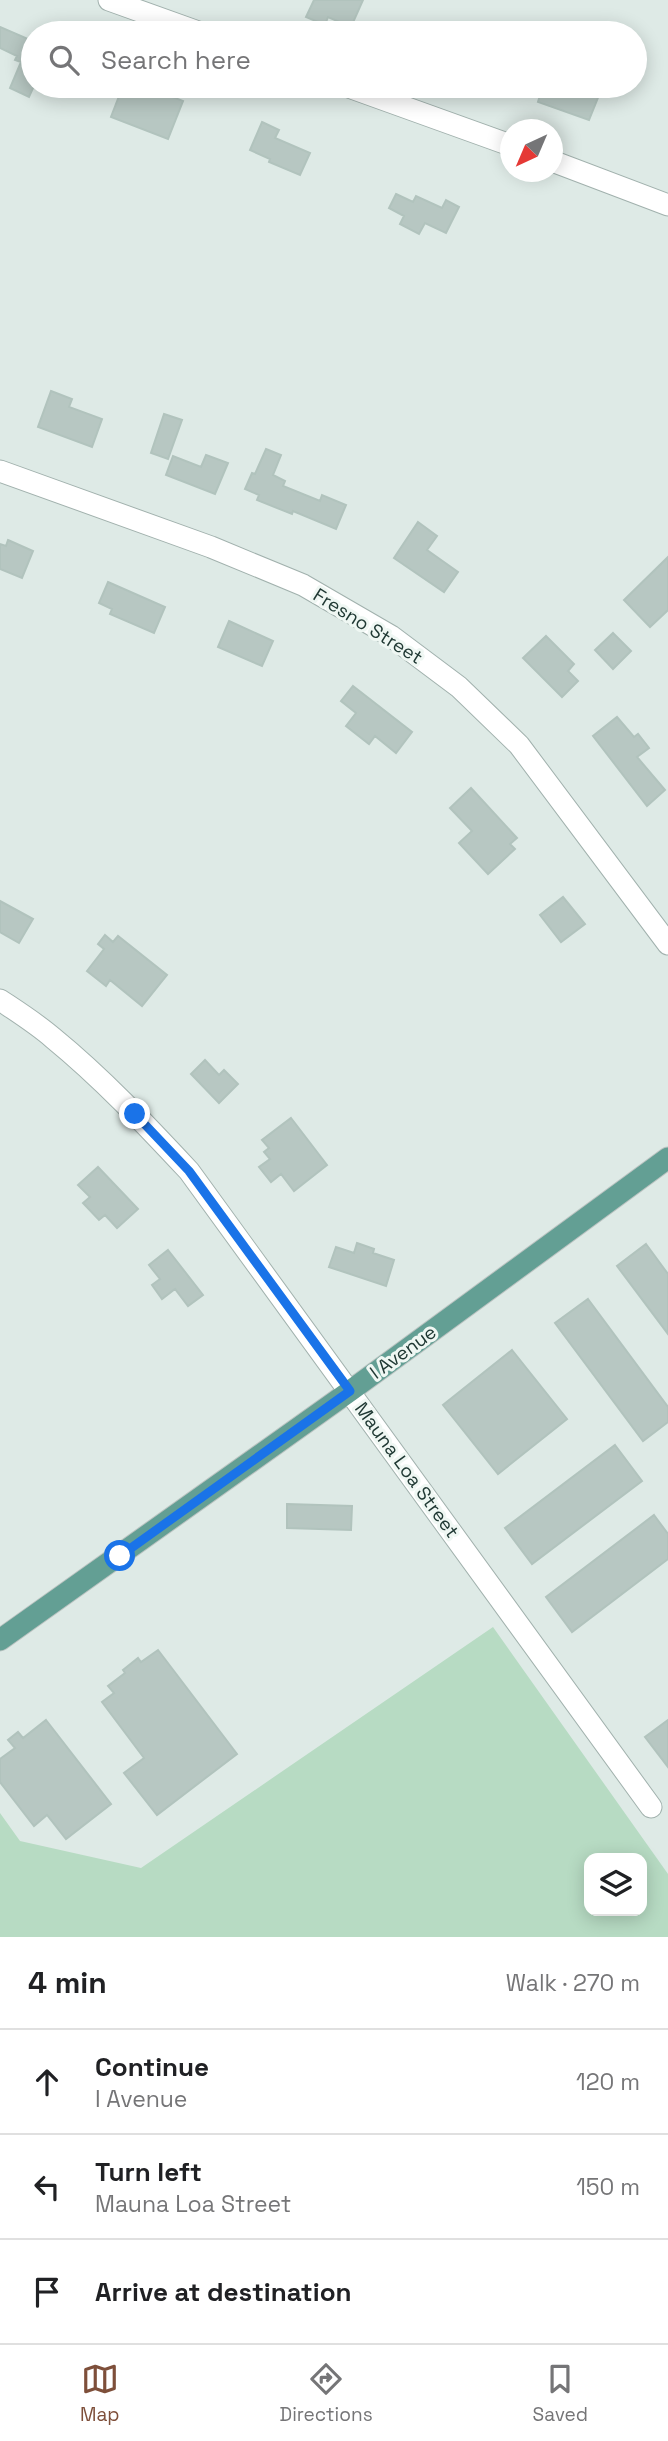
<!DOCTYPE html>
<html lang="en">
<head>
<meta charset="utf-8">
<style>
	:root { --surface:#fff; --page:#f2f2f2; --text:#202124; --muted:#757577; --line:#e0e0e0; --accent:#7e4f3a }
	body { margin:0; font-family:"Space Grotesk",sans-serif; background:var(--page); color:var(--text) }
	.controls { position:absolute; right:21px; bottom:21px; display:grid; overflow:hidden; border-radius:14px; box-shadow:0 4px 18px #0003 }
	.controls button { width:63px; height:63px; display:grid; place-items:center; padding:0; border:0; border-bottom:2px solid var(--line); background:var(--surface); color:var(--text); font:35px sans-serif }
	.compass { position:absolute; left:500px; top:119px; width:63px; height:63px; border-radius:50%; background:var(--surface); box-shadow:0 4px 18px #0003; rotate:224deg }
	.stop { position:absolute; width:21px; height:21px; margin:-16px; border:5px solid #1a73e8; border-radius:50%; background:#fff }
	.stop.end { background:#1a73e8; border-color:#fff; box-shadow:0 2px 7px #0008 }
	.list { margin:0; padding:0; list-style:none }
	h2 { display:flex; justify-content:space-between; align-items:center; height:91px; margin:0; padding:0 28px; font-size:30px }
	h2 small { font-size:23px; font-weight:400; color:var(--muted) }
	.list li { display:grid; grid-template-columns:46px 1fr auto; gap:21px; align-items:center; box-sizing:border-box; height:105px; padding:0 28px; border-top:2px solid var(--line) }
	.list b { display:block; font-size:26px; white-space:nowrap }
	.list p { margin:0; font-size:23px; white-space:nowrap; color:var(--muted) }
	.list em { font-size:23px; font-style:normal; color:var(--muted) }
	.icon { flex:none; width:38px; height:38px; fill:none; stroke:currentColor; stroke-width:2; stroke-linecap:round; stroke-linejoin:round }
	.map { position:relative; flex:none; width:668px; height:1937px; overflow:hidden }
	.search { position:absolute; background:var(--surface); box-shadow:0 4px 18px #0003; left:21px; right:21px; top:21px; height:77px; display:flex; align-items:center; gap:18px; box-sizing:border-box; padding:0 24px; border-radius:38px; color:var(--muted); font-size:26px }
	.sheet { height:406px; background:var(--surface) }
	nav { display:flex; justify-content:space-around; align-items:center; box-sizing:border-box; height:98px; border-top:2px solid var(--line); background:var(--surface); font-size:19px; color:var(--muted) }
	nav a { display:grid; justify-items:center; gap:4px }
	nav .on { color:var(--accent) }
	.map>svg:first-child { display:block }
	.green { fill:#b7dbc3; fill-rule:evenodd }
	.building { fill:#b7c7c2; stroke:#b1c3bd; stroke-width:2 }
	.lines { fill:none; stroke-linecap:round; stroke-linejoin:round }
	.minor-casing { stroke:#a1b1ad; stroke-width:23 }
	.major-casing { stroke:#bcc4c2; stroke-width:23 }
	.minor { stroke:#fff; stroke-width:21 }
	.major { stroke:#639f94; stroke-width:21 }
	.route { stroke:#1a73e8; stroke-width:9 }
	.labels { text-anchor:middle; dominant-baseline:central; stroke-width:6; stroke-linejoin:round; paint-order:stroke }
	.street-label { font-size:19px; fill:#203934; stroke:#eff7f3 }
</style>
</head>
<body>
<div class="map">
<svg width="668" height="1937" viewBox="0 0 668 1937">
	<rect width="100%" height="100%" fill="#deeae6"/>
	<path class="green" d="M493,1627l175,247v63h-668v-124l20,28 121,27zM589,1858h53v53h-53z"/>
	<path class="building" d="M314,0h49l-12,27 -23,-10 -3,8 -19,-8z
		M0,27l30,13 3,-7v55l-4,9 -19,-9 11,-26 -6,-2 2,-4 -17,-8z
		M131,86h14l38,15 -15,38 -57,-22 10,-26 7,3z
		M543,86h30l26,9 -10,25 -51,-18z
		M262,122l17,8 -4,8 35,15 -10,22 -31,-13 1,-3 -20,-9z
		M396,194l17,8 3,-6 26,12 4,-8 13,7 -13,26 -21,-10 -6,11 -19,-10 4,-8 -15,-8z
		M51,391l21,8 -3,8 33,12 -10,28 -54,-20z
		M164,414l18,6 -14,39 -17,-6z
		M266,449l15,6 -8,20 12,6 -2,5 37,15 2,-6 24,10 -10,24 -43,-18 -1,3 -35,-14 2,-5 -14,-6 7,-16 3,1z
		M206,455l22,8 -13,31 -49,-19 7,-19 28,11z
		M418,522l19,14 -10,14 31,22 -14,20 -50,-34z
		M8,540l25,11 -11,27 -22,-9v-25l6,2z
		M668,557v53l-18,17 -26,-27z
		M108,582l57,25 -11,26 -44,-19 2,-5 -13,-6z
		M229,621l44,20 -11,25 -44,-19z
		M613,633l18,18 -18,18 -18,-19z
		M546,636l28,28 -6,7 10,10 -16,16 -39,-39z
		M353,686l59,46 -16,21 -21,-17 -6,8 -23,-18 10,-13 -15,-12z
		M617,717l17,20 4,-3 11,14 -12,9 28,33 -18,16 -54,-70z
		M471,788l46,50 -7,6 5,5 -27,25 -29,-31 13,-12 -22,-23z
		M563,897l22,27 -24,18 -21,-27z
		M0,901l33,18 -14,24 -19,-11z
		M105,935l8,7 5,-6 49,39 -25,31 -32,-26 -4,6 -19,-15 17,-22 -6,-5z
		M205,1060l14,15 5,-5 14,14 -19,19 -28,-29z
		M291,1118l36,47 -33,26 -13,-17 -10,8 -12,-15 11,-8 -6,-7 5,-4 -7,-8z
		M98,1167l40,42 -21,19 -12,-13 -6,5 -16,-17 7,-6 -12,-12z
		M357,1243l17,6 -1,4 21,7 -8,26 -57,-19 7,-20 18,6z
		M646,1244l22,30v60l-51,-68z
		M168,1250l35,45 -15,11 -13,-17 -13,10 -10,-14 8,-6 -11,-14z
		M588,1299l80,108v15l-25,19 -88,-118z
		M512,1350l55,69 -69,55 -55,-69z
		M615,1445l27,36 -110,83 -27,-36z
		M287,1504l65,2 -1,24 -64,-2z
		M654,1515l14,19v25l-96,73 -26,-35z
		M158,1650l79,104 -80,61 -33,-42 20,-15 -42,-56 12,-9 -6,-7 17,-13 -2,-3 15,-12 3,4z
		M46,1720l65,84 -45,35 -19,-24 -13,11 -34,-44v-23l15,-11 -7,-8 10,-8 5,6z
		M668,1720v47l-23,-30z"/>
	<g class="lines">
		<g class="minor-casing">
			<path id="minor" d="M109,0l92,33
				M346,86l164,59
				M552,161l116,44
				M0,471l211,76 92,38 88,51 68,51 60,58 149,199
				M0,1000c18,12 37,24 53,38 49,40 93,87 136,133l462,636"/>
		</g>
		<g class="major-casing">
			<path id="major" d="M0,1640l350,-249 318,-233"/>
		</g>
		<use href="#minor" class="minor"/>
		<use href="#major" class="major"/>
	</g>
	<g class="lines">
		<path class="route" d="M120,1556l230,-165 -161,-220 -54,-57"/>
	</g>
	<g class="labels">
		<g class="street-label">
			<text transform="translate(368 626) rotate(32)">Fresno Street</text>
			<text transform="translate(403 1352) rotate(-36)">I Avenue</text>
			<text transform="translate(407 1470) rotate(54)">Mauna Loa Street</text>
		</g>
	</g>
</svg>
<div class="controls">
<button><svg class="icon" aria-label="layers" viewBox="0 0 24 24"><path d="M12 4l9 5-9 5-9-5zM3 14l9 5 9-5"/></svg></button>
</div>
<svg class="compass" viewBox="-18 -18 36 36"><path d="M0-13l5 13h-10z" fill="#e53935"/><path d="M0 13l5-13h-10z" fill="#757577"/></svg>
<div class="stop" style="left:120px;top:1556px"></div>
<div class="stop end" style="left:135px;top:1114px"></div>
<div class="search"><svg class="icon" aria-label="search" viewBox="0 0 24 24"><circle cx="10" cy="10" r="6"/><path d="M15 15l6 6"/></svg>Search here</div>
</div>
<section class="sheet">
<h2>4 min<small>Walk · 270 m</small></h2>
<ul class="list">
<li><svg class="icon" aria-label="ahead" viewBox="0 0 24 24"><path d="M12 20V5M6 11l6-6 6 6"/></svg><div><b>Continue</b><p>I Avenue</p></div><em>120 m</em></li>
<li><svg class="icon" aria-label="left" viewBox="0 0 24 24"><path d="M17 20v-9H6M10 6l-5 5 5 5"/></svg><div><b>Turn left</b><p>Mauna Loa Street</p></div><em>150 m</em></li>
<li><svg class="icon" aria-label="arrive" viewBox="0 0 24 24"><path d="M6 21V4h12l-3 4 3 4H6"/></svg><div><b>Arrive at destination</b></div></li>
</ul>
</section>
<nav>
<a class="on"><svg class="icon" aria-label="map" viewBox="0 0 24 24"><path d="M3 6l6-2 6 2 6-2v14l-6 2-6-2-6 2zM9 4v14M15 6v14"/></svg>Map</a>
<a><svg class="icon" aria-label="directions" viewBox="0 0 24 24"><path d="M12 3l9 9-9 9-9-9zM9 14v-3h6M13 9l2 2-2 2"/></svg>Directions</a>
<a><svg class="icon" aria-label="saved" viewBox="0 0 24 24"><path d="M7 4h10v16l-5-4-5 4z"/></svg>Saved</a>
</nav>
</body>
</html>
